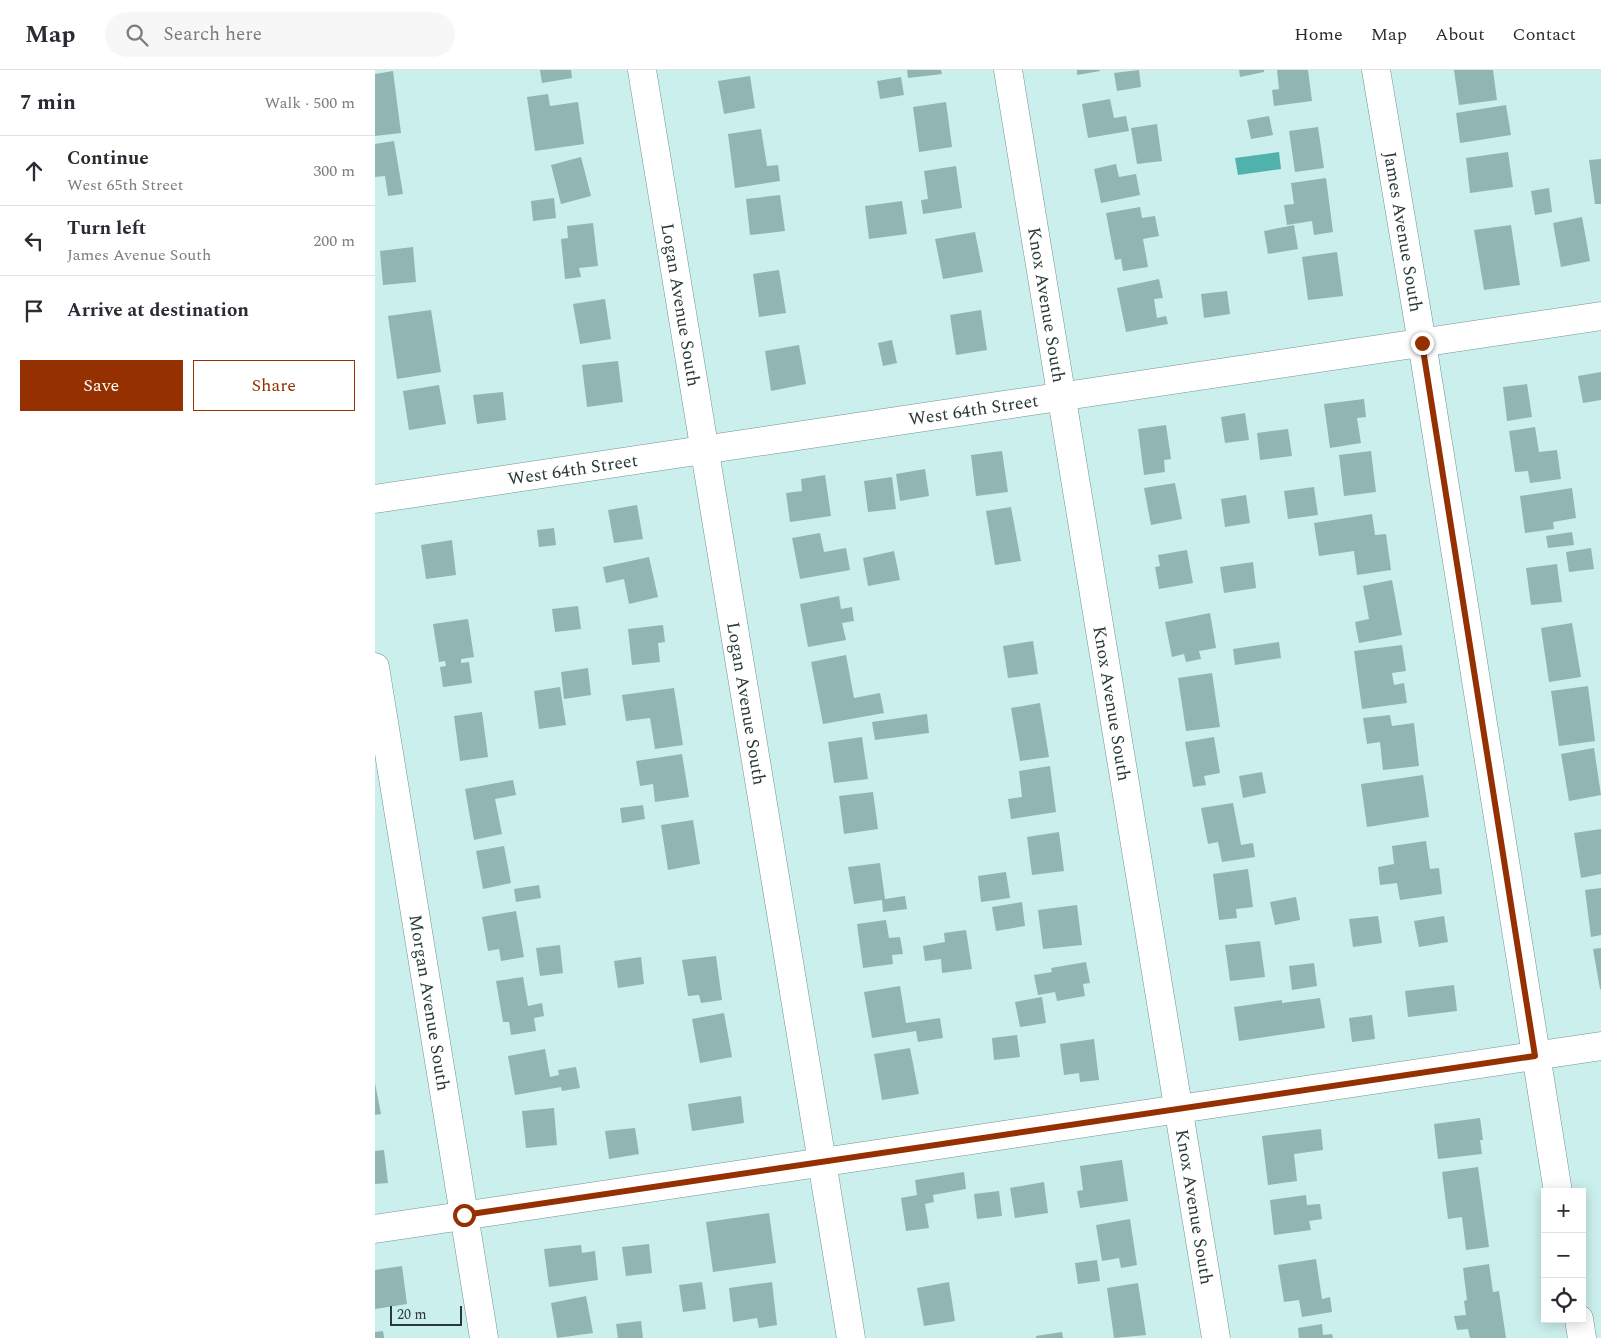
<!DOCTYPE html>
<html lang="en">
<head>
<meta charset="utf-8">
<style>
	:root { --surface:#fff; --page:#f7f7f7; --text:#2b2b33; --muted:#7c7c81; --line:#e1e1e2; --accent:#953000 }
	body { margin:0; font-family:Spectral,serif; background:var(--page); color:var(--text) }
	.controls { position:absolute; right:15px; bottom:15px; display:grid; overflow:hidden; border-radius:0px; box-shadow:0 2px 12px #0003 }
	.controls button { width:45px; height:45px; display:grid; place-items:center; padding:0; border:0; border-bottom:1px solid var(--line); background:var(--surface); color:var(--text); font:25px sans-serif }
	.scale { position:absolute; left:15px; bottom:12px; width:72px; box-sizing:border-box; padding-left:5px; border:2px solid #2a3937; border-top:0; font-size:14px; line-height:18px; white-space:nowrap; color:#2a3937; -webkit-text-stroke:4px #caefec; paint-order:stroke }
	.stop { position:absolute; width:15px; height:15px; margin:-11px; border:4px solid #953000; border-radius:50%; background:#fff }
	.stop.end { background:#953000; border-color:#fff; box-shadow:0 1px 5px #0008 }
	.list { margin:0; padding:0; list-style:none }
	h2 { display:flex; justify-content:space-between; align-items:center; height:65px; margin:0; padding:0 20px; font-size:21px }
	h2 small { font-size:16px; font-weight:400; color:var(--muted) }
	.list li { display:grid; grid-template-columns:32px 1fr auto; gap:15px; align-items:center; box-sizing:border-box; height:70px; padding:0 20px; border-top:1px solid var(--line) }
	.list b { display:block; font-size:19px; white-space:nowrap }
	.list p { margin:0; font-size:16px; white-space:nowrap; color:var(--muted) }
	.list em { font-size:16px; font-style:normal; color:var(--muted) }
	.actions { display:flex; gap:10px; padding:15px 20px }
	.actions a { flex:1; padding:11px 0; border:1px solid var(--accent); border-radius:0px; text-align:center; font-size:18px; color:var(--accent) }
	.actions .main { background:var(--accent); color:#fff }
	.icon { flex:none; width:28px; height:28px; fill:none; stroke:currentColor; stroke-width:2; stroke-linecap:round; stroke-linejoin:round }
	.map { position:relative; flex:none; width:1226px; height:1268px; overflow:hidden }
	header { display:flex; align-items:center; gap:30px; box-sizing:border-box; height:70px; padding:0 25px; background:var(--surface); border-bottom:1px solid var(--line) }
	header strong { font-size:24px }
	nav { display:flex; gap:28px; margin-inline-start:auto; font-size:18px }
	.search { width:350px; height:45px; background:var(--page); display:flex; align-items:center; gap:12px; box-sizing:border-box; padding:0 18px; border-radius:28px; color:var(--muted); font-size:19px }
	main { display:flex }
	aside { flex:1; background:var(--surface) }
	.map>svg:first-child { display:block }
	.water { fill:#51b2ac }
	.building { fill:#91b5b2 }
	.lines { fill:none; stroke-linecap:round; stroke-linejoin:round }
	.minor-casing { stroke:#709491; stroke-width:29 }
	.minor { stroke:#fff; stroke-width:28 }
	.route { stroke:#953000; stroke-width:6 }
	.labels { text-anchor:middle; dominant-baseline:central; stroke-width:4.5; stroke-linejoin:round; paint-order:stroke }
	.street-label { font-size:18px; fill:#2a3937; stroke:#caefec }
</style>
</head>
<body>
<header>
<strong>Map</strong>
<div class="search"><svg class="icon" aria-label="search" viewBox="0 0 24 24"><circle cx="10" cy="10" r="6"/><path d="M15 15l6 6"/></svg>Search here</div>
<nav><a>Home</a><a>Map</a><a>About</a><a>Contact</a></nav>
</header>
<main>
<aside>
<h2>7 min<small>Walk · 500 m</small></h2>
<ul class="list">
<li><svg class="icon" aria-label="ahead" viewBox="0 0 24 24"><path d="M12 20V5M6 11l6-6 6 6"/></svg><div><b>Continue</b><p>West 65th Street</p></div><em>300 m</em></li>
<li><svg class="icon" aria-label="left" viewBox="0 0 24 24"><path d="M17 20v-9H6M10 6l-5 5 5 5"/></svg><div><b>Turn left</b><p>James Avenue South</p></div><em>200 m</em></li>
<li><svg class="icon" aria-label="arrive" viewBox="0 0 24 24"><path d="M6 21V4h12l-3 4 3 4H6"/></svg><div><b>Arrive at destination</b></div></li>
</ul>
<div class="actions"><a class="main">Save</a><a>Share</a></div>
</aside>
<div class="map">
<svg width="1226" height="1268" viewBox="0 0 1226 1268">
	<rect width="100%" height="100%" fill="#caefec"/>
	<path class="water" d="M904,82l2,17 -43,6 -3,-17z"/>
	<path class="building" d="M165,0h31l1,8 -30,5z
		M532,0h34l1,4 -34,4z
		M702,0h23v1l-23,4z
		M764,0l2,17 -24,4 -3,-18z
		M864,0h25v2l-24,5z
		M902,0h31l4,31 -38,5 -2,-16 7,-1z
		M1079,0h39l4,30 -38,5z
		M18,1l8,62 -26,3v-62z
		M375,6l5,32 -31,6 -6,-33z
		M526,7l3,18 -24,4 -3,-18z
		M173,24l2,12 28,-4 6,42 -49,7 -8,-54z
		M735,29l4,19 12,-2 3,15 -41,7 -6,-34z
		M571,32l6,45 -33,5 -6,-45z
		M1131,35l5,30 -51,8 -4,-30z
		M894,46l4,19 -22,4 -4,-19z
		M782,54l5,37 -25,3 -6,-36z
		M943,57l6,41 -29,4 -6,-41z
		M386,59l6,37 11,-1 2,16 -45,7 -7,-54z
		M19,71l9,53 -15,2 -3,-20 -10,1v-33z
		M1133,82l5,35 -43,6 -4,-35z
		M206,87l10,39 -30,8 -10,-39z
		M1226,89v45h-6l-6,-44z
		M741,94l3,13 17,-3 4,21 -39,8 -7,-34z
		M581,96l6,42 -39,6 -2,-14 7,-1 -4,-28z
		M951,108l7,54 -19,3 -2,-14 -25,4 -3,-20 10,-1 -3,-21z
		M1174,118l3,24 -17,3 -4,-24z
		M405,125l5,36 -35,4 -4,-36z
		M179,128l2,20 -23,3 -2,-20z
		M527,131l5,33 -38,5 -4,-33z
		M765,137l2,11 13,-2 4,20 -16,3 5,28 -25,4 -2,-12 -6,1 -9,-47z
		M1207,147l8,44 -29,6 -8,-44z
		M218,153l5,43 -19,2 2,9 -16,2 -4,-40 7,-1 -1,-12z
		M919,155l4,24 -30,5 -4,-23z
		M1136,155l9,60 -36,5 -10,-60z
		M600,162l8,40 -40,7 -8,-40z
		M38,177l3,35 -33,3 -3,-34z
		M962,182l6,44 -35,4 -6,-43z
		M404,200l7,43 -27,4 -6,-43z
		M784,209l4,19 -9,1 3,19 9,-2 2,8 -42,8 -9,-44z
		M852,221l3,23 -26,4 -3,-24z
		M230,229l6,40 -31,5 -7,-40z
		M56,240l10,62 -44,7 -9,-63z
		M606,240l6,40 -31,5 -6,-40z
		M517,270l5,23 -14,3 -5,-23z
		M424,275l7,39 -35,7 -6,-40z
		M243,291l5,41 -36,5 -5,-42z
		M1226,302v28l-18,3 -5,-27z
		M1152,314l5,33 -25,4 -4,-34z
		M64,315l7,39 -37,6 -6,-39z
		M128,322l3,28 -29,4 -4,-29z
		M989,329l2,18 -9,1 4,25 -31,5 -6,-44z
		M870,343l4,27 -24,3 -4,-26z
		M791,355l5,34 -7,1 1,12 -21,3 -6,-46z
		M1160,357l4,25 18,-2 4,29 -31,4 -2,-12 -13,1 -6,-41z
		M913,359l4,27 -32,4 -3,-27z
		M627,381l6,41 -32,4 -5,-41z
		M996,381l5,41 -32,4 -5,-41z
		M550,399l4,27 -29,5 -4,-27z
		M450,405l6,41 -41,6 -4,-29 16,-2 -1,-12z
		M517,407l4,32 -28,3 -4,-31z
		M800,413l7,36 -31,6 -7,-37z
		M939,417l4,28 -30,4 -4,-28z
		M1197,418l4,30 -23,4 1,7 -29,4 -5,-37z
		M871,425l4,28 -25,4 -4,-28z
		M262,435l6,34 -29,4 -6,-33z
		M636,437l10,54 -26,4 -9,-54z
		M997,444l3,21 11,-1 5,36 -34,5 -3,-24 -35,5 -5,-33z
		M179,458l2,17 -17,2 -2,-17z
		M1197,462l2,13 -26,3 -2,-12z
		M445,463l4,19 22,-4 4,22 -50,9 -8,-41z
		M77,470l4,35 -30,4 -5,-34z
		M1216,478l3,21 -25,3 -3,-20z
		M812,480l6,33 -34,6 -4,-22 5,-1 -2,-11z
		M519,481l6,29 -32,6 -5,-28z
		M274,487l9,40 -29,7 -5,-25 -18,4 -3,-16z
		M878,492l3,26 -32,5 -4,-26z
		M1182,494l5,38 -31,3 -5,-37z
		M1017,510l10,55 -43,8 -4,-21 14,-3 -6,-33z
		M464,526l2,13 11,-2 2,14 -12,2 4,17 -38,7 -8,-43z
		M203,536l3,23 -26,3 -3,-23z
		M835,543l6,35 -17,3 2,8 -15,3 -2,-8 -12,3 -7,-35z
		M93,549l6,38 -13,2v4l8,-1 3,21 -29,4 -3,-20 6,-1 -1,-5 -6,1 -6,-38z
		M1197,553l9,54 -32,5 -8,-54z
		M288,555l2,17 -7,1 2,19 -28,3 -4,-36z
		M658,571l5,33 -30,4 -5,-32z
		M904,572l2,16 -46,7 -2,-16z
		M1027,575l4,26 -14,2 2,12 10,-2 3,20 -45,6 -8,-58z
		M471,585l8,43 26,-5 4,20 -61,11 -12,-62z
		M213,598l3,27 -27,4 -3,-27z
		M837,603l8,54 -34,4 -8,-53z
		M1213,616l7,55 -36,5 -8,-55z
		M185,617l6,38 -27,4 -5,-38z
		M299,618l9,57 -28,4 -5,-31 -24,3 -4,-26z
		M665,633l9,54 -29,4 -9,-53z
		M107,642l6,45 -28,4 -6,-45z
		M552,644l2,19 -54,7 -3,-18z
		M1015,645l2,11 22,-3 5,43 -36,4 -3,-28 -13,2 -4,-26z
		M487,667l6,42 -34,4 -6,-41z
		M839,667l6,36 -16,3 2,9 -13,2 -8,-45z
		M1219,678l7,47 -32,6 -8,-47z
		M307,684l7,43 -34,5 -2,-18 -13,2 -4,-25z
		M675,696l6,46 -45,7 -3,-20 14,-2 -3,-26z
		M887,702l4,21 -23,5 -4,-22z
		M1048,705l6,42 -62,10 -6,-43z
		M138,710l3,15 -21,4 7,35 -28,6 -9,-51z
		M498,722l5,37 -34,5 -5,-38z
		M858,733l8,42 12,-2 2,14 -33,5 -4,-20 -10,2 -7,-36z
		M268,735l2,14 -23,4 -2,-15z
		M318,750l7,44 -32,6 -7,-45z
		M1226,759v45l-20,4 -7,-45z
		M684,762l5,39 -32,4 -5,-38z
		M1051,771l4,28 9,-1 3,26 -42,6 -3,-17 -17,2 -2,-18 16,-3 -2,-18z
		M129,776l7,37 -28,6 -7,-38z
		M505,793l5,36 20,-3 2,13 -24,3 -1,-12 -28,4 -6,-37z
		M873,799l5,38 -17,2 1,9 -18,2 -6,-46z
		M631,802l4,26 -29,4 -3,-26z
		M164,815l2,13 -25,4 -2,-13z
		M1226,818v47l-10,2 -6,-47z
		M921,827l4,23 -25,5 -5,-23z
		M647,832l3,24 -29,5 -4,-24z
		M702,835l5,40 -39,4 -5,-39z
		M141,841l8,46 -23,4 -2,-12 -11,2 -6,-34z
		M1003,846l4,27 -29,4 -4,-28z
		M1069,846l4,26 -29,5 -5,-26z
		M511,850l3,18 11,-1 3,17 -11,1 1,9 -30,4 -6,-44z
		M591,860l6,39 -30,4 -1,-14 -16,2 -2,-15 22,-4 -1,-9z
		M885,871l5,36 -35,4 -5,-36z
		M185,875l3,28 -23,3 -4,-28z
		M1226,878v41h-1l-7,-40z
		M341,886l6,44 -21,3 -2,-8 -11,1 -6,-36z
		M266,887l3,27 -26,4 -4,-27z
		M711,892l4,21 -7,1 2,12 -28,5 -2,-9 -17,3 -4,-20 18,-3 -1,-4z
		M939,893l3,23 -25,4 -3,-24z
		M148,907l5,29 14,-3 2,13 -10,2 2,13 -25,4 -2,-13h-6l-7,-41z
		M1079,915l3,26 -49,6 -3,-26z
		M525,916l6,37 34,-5 3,20 -25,4 -2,-11 -44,7 -8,-46z
		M667,927l4,26 -26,4 -5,-25z
		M945,928l5,30 -86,13 -5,-34 48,-7v3z
		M349,943l8,44 -32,6 -8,-44z
		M997,945l3,24 -23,3 -3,-24z
		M642,965l3,22 -26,3 -2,-22z
		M719,969l5,41 -19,2 -1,-9 -15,2 -4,-31z
		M535,978l9,46 -37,6 -8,-46z
		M170,979l5,28 9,-2 -1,-5 18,-3 4,21 -18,3 -1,-4 -46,8 -7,-39z
		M0,1013l6,31 -6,1z
		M366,1026l3,27 -52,8 -4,-27z
		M179,1038l3,37 -31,3 -4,-37z
		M1105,1048l3,22h-3l2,14 -44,5 -4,-35z
		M260,1058l4,26 -30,5 -4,-28z
		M946,1059l2,21 -29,4 3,27 -29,4 -6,-49z
		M9,1080l4,33 -13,1v-33z
		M747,1090l6,41 -48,7 -3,-17 6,-1 -3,-24z
		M1103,1097l11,80 -23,3 -4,-33 -14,2 -6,-47z
		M589,1102l2,17 -33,6 1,7 -9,2 4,24 -23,3 -5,-33 16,-3 -2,-15z
		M669,1112l4,31 -33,5 -5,-30z
		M624,1121l3,25 -25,3 -3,-25z
		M931,1125l1,10 13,-1 2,15 -13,2 2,9 -37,5 -4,-35z
		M394,1143l7,50 -63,9 -7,-50z
		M755,1149l7,46 -16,3 -2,-10 -17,3 -6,-36z
		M274,1174l3,29 -26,3 -4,-29z
		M206,1175l1,8 13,-2 3,29 -49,7 -5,-38z
		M941,1189l6,40 8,-2 2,15 -30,5 -3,-17 -15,2 -6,-37z
		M722,1190l3,21 -22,3 -3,-21z
		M1114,1194l4,28 6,-1 7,47h-36l-2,-9 -11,1 -3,-14 12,-1 -2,-14 3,-1 -4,-32z
		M27,1196l5,38 -32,5v-39z
		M327,1212l4,27 -23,3 -4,-27z
		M397,1212l5,43 -18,3 -2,-10 -24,4 -4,-34z
		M574,1212l6,39 -31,5 -7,-38z
		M763,1213l8,52 -32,3 -7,-50z
		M211,1226l7,37 -36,5 -6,-35z
		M266,1251l2,17h-25l-2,-14z
		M947,1254l1,11 9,-1 1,4h-34l-1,-10z
		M8,1261l1,7h-9v-6z
		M687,1262l1,6h-27v-2z"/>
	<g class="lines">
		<g class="minor-casing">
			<g id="minor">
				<path id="s1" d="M267,0l209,1268"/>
				<path id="s2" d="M633,0l208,1268"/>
				<path id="s3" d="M1001,0l46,273 136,849"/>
				<path id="s4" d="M0,429l1226,-183"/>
				<path id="s5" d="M0,597l109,671"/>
				<path d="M0,1159l1226,-183"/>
				<path d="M1204,1249l3,19"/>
			</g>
		</g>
		<use href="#minor" class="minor"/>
	</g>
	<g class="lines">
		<path class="route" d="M89,1145l1071,-159 -113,-713"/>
	</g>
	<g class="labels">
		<g class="street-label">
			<text stroke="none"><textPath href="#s3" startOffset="164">James Avenue South</textPath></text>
			<text stroke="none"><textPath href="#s1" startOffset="238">Logan Avenue South</textPath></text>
			<text stroke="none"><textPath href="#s2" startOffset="238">Knox Avenue South</textPath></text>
			<text stroke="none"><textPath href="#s4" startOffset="605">West 64th Street</textPath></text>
			<text stroke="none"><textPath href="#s4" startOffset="200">West 64th Street</textPath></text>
			<text stroke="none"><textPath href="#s1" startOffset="642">Logan Avenue South</textPath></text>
			<text stroke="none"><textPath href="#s2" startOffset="642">Knox Avenue South</textPath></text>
			<text stroke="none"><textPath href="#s5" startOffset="340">Morgan Avenue South</textPath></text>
			<text stroke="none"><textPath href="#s2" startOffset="1152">Knox Avenue South</textPath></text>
		</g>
	</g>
</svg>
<div class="controls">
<button>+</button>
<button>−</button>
<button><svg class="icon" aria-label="locate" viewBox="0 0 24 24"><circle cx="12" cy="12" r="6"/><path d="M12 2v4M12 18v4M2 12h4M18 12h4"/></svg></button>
</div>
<div class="scale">20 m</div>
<div class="stop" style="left:89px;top:1145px"></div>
<div class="stop end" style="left:1047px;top:273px"></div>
</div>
</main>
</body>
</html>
